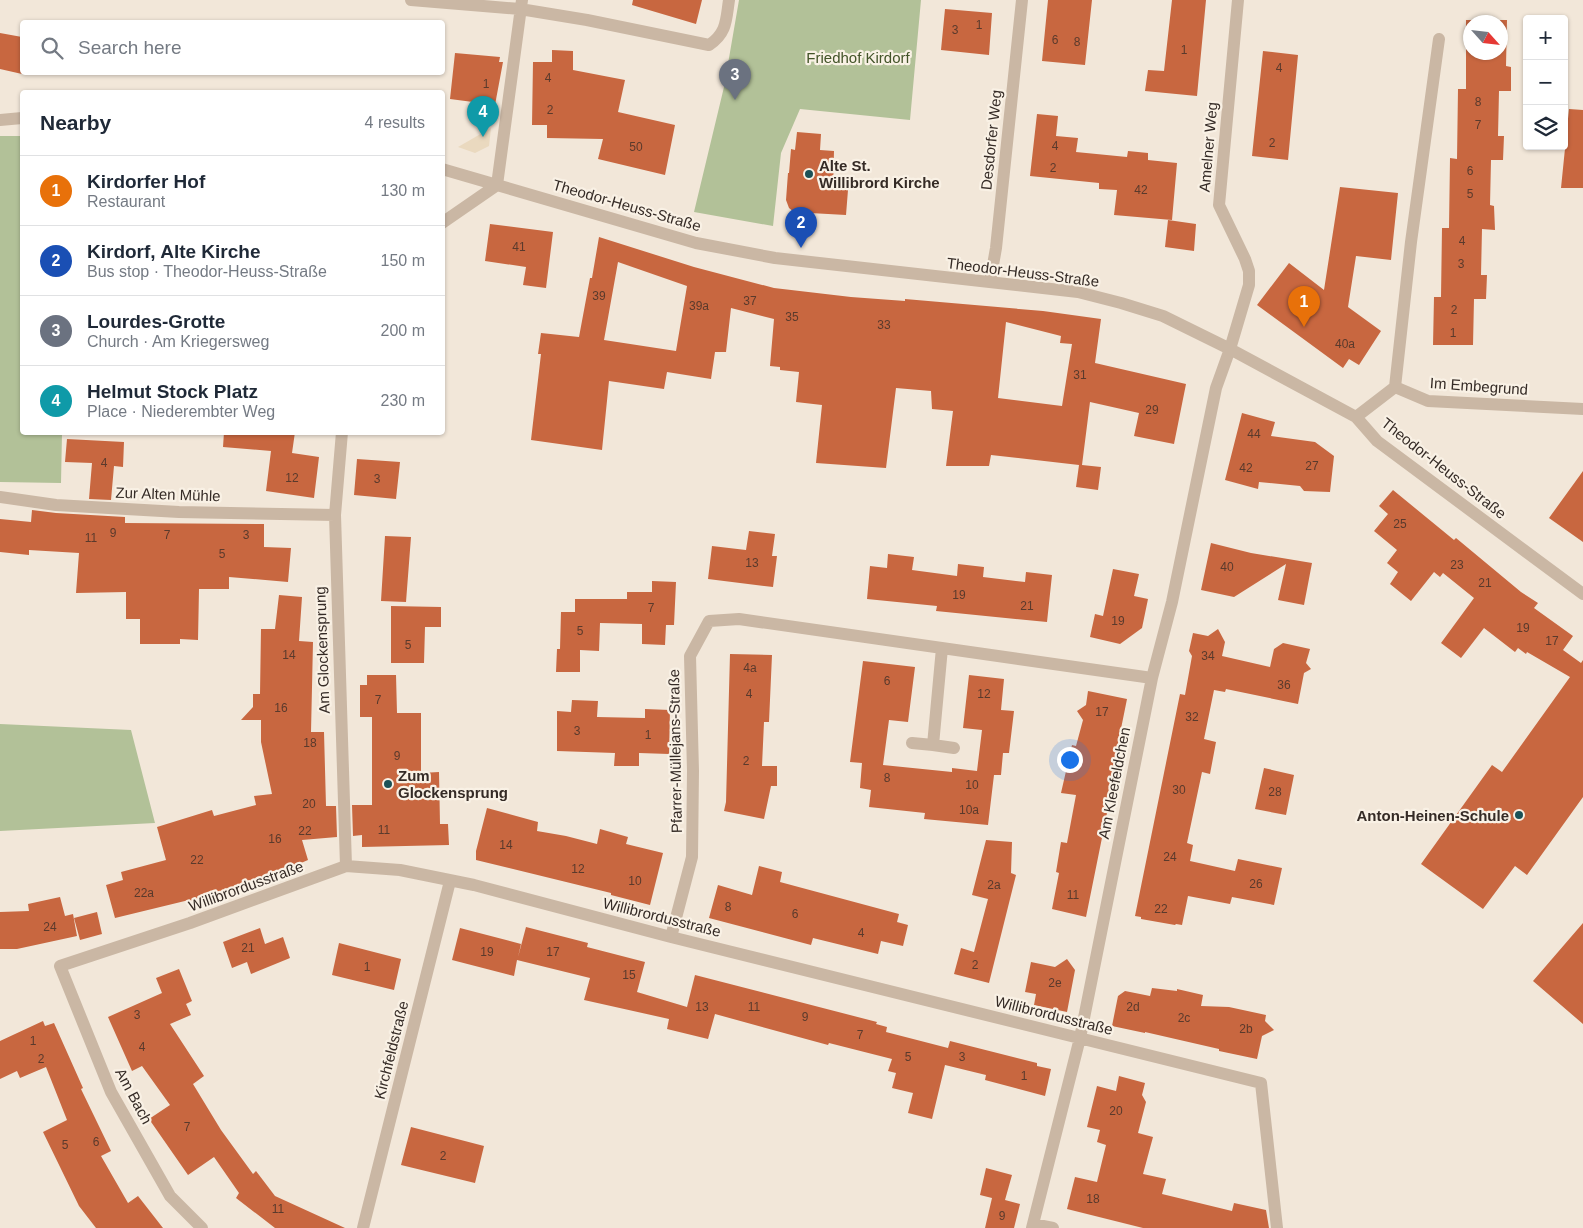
<!DOCTYPE html>
<html lang="en">
<head>
<meta charset="utf-8">
<style>
	:root { --surface:#fff; --page:#f2f2f3; --text:#1f2937; --muted:#747a83; --line:#e0e1e3; --accent:#1b5157 }
	body { margin:0; font-family:Helvetica,sans-serif; background:var(--page); color:var(--text) }
	.controls { position:absolute; right:15px; top:15px; display:grid; overflow:hidden; border-radius:5px; box-shadow:0 1px 4px #0004 }
	.controls button { width:45px; height:45px; display:grid; place-items:center; padding:0; border:0; border-bottom:1px solid var(--line); background:var(--surface); color:var(--text); font:25px sans-serif }
	.compass { position:absolute; left:1463px; top:15px; width:45px; height:45px; border-radius:50%; background:var(--surface); box-shadow:0 1px 4px #0004; rotate:117deg }
	.you { position:absolute; left:1069px; top:759px; width:18px; height:18px; margin:-12px; border:4px solid #fff; border-radius:50%; background:#1a73e8; box-shadow:0 0 0 8px #1a73e833 }
	.badge { display:grid; place-items:center; width:32px; height:32px; border-radius:50%; background:var(--accent); color:#fff; font-size:16px; font-weight:700 }
	.pin { position:absolute; translate:-50% -41px; filter:drop-shadow(0 1px 2px #0008) }
	.pin::after { content:''; position:absolute; top:26px; width:18px; height:15px; background:inherit; clip-path:polygon(0 0,100% 0,50% 100%) }
	.list { margin:0; padding:0; list-style:none }
	h2 { display:flex; justify-content:space-between; align-items:center; height:65px; margin:0; padding:0 20px; font-size:21px }
	h2 small { font-size:16px; font-weight:400; color:var(--muted) }
	.list li { display:grid; grid-template-columns:32px 1fr auto; gap:15px; align-items:center; box-sizing:border-box; height:70px; padding:0 20px; border-top:1px solid var(--line) }
	.list b { display:block; font-size:19px; white-space:nowrap }
	.list p { margin:0; font-size:16px; white-space:nowrap; color:var(--muted) }
	.list em { font-size:16px; font-style:normal; color:var(--muted) }
	.icon { flex:none; width:28px; height:28px; fill:none; stroke:currentColor; stroke-width:2; stroke-linecap:round; stroke-linejoin:round }
	.map { position:relative; flex:none; width:1583px; height:1228px; overflow:hidden }
	.search { position:absolute; background:var(--surface); box-shadow:0 1px 4px #0004; left:20px; top:20px; width:425px; height:55px; display:flex; align-items:center; gap:12px; box-sizing:border-box; padding:0 18px; border-radius:5px; color:var(--muted); font-size:19px }
	.panel { position:absolute; background:var(--surface); box-shadow:0 1px 4px #0004; left:20px; top:90px; width:425px; height:345px; border-radius:5px }
	.map>svg:first-child { display:block }
	.green { fill:#b2c198 }
	.plaza { fill:#ead9bf }
	.building { fill:#c86740; fill-rule:evenodd }
	.lines { fill:none; stroke-linecap:round; stroke-linejoin:round }
	.minor { stroke:#cab7a4; stroke-width:12 }
	.poi-dot { fill:#1b5157; stroke:#f9f1e5; stroke-width:2 }
	.labels { text-anchor:middle; dominant-baseline:central; stroke-width:4.5; stroke-linejoin:round; paint-order:stroke }
	.number-label { font-size:12px; fill:#5a3a2c }
	.park-label { font-size:15px; fill:#435429; stroke:#f9f1e5 }
	.street-label { font-size:15px; fill:#352b26; stroke:#f9f1e5 }
	.poi-label { font-size:15px; font-weight:bold; fill:#352b26; stroke:#f9f1e5; text-anchor:start }
</style>
</head>
<body>
<div class="map">
<svg width="1583" height="1228" viewBox="0 0 1583 1228">
	<rect width="100%" height="100%" fill="#f2e7d9"/>
	<path class="green" d="M739,0h182l-11,120 -110,-11 -19,44 -8,73 -79,-14 30,-125z
		M0,136h22v296l40,1 -1,50 -61,-1z
		M0,724l131,6 24,93 -155,8z"/>
	<path class="plaza" d="M491,128l-2,18 -14,7 -17,-6z"/>
	<path class="building" d="M633,0h69l-6,24 -64,-19z
		M1048,0h44l-7,65 -43,-4z
		M1172,0h34l-9,96 -52,-5 3,-21 16,1z
		M945,9l47,4 -3,42 -48,-5z
		M1466,20h41l-1,46 5,1v24h-12l-1,45h6l-1,24h-12l-1,45 4,1 1,24 -13,-1 -1,46h6l-1,24h-12l-1,46h-40l1,-48h7l1,-69h7l1,-70 7,1 1,-70h8zM1470,22h30v30h-30z
		M0,33l22,4v37l-22,-5z
		M552,50l21,1v19l52,10 -7,32 57,13 -10,50 -67,-16 5,-20 -56,-1v-13h-15l1,-63h19z
		M1263,51l35,4 -10,105 -36,-4z
		M455,53l45,4 -1,5h4l-11,59 -20,-4 1,-15 -23,-3z
		M1569,109l14,1v78h-22z
		M1037,114l21,2 -2,20 22,2 -2,14 51,5 1,-6 20,2v7l29,3 -5,57 -58,-5 3,-25 -18,-1v-6l-69,-7z
		M797,132l24,2 -1,16 14,1 -1,38 15,1 -2,25 -36,-2 -10,4 -11,-9 -3,-8 2,-27h1l2,-24 4,1z
		M1340,187l58,6 -7,67 -35,-4 -8,51 33,24 -22,34 -10,-6 -6,9 -86,-63 32,-42 35,27z
		M1168,220l28,4 -2,27 -29,-4z
		M490,224l63,8 -7,56 -23,-3 3,-18 -41,-6z
		M599,237l95,30 80,21 77,9 54,4v-2l138,12 58,8 -6,44 91,21 -12,60 -40,-8 5,-23 -49,-11 -8,63 19,2 -3,23 -22,-3 3,-22 -88,-10 -2,11h-43l7,-55 -21,-2 -1,-18 -35,-3 -10,80 -70,-5 6,-58 -26,-3 3,-30 -19,-2v-3l-10,-1 4,-47 -43,-11 -5,44h-11l-4,27 -44,-7 -3,17 -55,-8 -7,69 -71,-10 10,-86h-3l3,-21 38,4 11,-59h2zM618,262l69,24 -11,65 -72,-11zM1006,322l55,14 -1,7 12,1 -10,62 -64,-8z
		M1242,413l33,9 -4,14 44,6 19,14 -4,36 -26,-1 -4,-5 -41,-4 -1,7 -33,-9z
		M224,432h71l-3,21 27,4 -5,41 -48,-7 5,-40 -48,-4z
		M67,439l57,3 -1,25 -9,-1 -3,34 -22,-1 3,-36 -27,-1z
		M357,459l43,3 -4,37 -42,-4z
		M1583,471v71l-34,-24z
		M1393,490l61,50 2,-2 65,54 17,11 -4,5 39,28 -10,14 18,13 2,-3v137l-56,78 -12,-9 -32,43 -62,-45 71,-99 10,7 68,-95 -43,-25 -1,2 -8,-6 -3,4 -31,-24 -23,30 -20,-15 33,-45 -31,-25 -3,4 -6,-5 -23,29 -21,-17 8,-12 -11,-9 10,-13 -23,-19 14,-17 -9,-8z
		M32,510l24,3 69,4v6l139,1v23l27,1 -3,34 -59,-5v12h-30l-1,51 -18,-1v5h-40v-25h-14v-27l-50,1 3,-40 -50,-3v5l-29,-3v-33l31,3z
		M749,531l26,3 -3,22h5l-4,31 -65,-8 4,-33 34,4z
		M385,536l26,1 -5,65 -25,-1z
		M1211,543l40,10 61,10 -8,42 -26,-5 8,-36 -52,33 -33,-7z
		M888,554l26,3 -2,13 45,6 1,-12 26,3 -1,10 42,5 1,-10 26,3 -5,47 -111,-11 1,-5 -70,-7 3,-33 17,2z
		M1113,569l26,5 -5,22 14,3 -6,29 -22,16 -30,-7 5,-23 8,2z
		M652,581l24,1 -2,43h-8l-1,20 -23,-1v-20l-42,-1 -1,28 -19,-1v22h-24l1,-23h3l1,-37h14v-13h52v-7h25z
		M279,595l23,2 -3,44 14,1 -2,90h13l2,74h10l1,31 -35,3 6,20 -56,24 -62,17 -1,-1 -74,18 -9,-33 17,-5 -2,-8 45,-12 -9,-33 55,-17 2,6 42,-11 -2,-9 18,-2 -11,-52v-22h-20l12,-13v-13h7l1,-65h14z
		M391,606l50,1v20h-16l-1,36h-33z
		M1218,629l7,13 -3,14 48,11 4,-18 9,-6 27,6 -4,14 5,6 -7,4 -6,31 -72,-15 -1,3 -11,-2 -10,49 12,3 -6,32 -8,-2 -15,71 6,2 -3,16 45,10 3,-12 44,9 -8,37 -42,-8 -2,7 -42,-8 -6,29 -6,-1 -1,1 -34,-6v-2l-6,-1 45,-222 5,1 7,-39 -3,-5 4,-18 15,3z
		M730,654l42,1 -3,67h-5l-2,44h15v20h-6l-7,33 -40,-8 2,-9z
		M863,661l52,6 -7,55 -19,-2 -6,45 69,7v-4l25,3 5,-41 -19,-2 6,-53 35,4 -3,31 13,1 -5,42h-6l-2,22h-7l-6,50 -64,-6 1,-6 -56,-6 2,-17 -11,-2 2,-25 -12,-1z
		M367,675h29l1,38h24v60l18,-1 1,52h8l1,21 -87,2v-12l-9,1 -1,-31h20v-88h-12v-32h7z
		M1088,691l39,8 -23,114h3l-21,104 -34,-8 7,-36 -3,-1 5,-30 6,1 9,-48 -15,-2 11,-48 4,1 7,-26 -6,-9 9,-6z
		M572,700l26,1 -1,16 48,1v-9l25,1 -1,44 -30,-1v13h-25l1,-13 -58,-2v-40l14,1z
		M1264,768l30,7 -8,40 -31,-6z
		M487,808l51,14 -1,9 29,5 31,8 3,-15 28,8 -2,7 37,9 -13,52 -39,-10v-2l-135,-33v-9z
		M986,840l26,2 -1,31 5,2 -27,108 -35,-9 7,-26 13,4 14,-53 -16,-4z
		M759,866l23,6 -2,10 119,32 -2,8 11,3 -5,21 -22,-5 -3,13 -65,-16 -2,7 -102,-27 9,-33 34,10z
		M60,897l5,19 8,-2 4,22 -60,13h-17v-37l29,-1 -1,-7z
		M97,912l5,22 -22,6 -6,-22z
		M1583,923v101l-50,-43z
		M526,927l62,16 -1,4 58,15 -8,30 50,15 8,-32 182,47 -1,2 11,3 -1,5 62,16 2,-7 87,22v3l14,3 -6,27 -60,-16 1,-5 -41,-10 -13,54 -24,-6 5,-20 -21,-5 4,-15 -8,-2 4,-12 -63,-16 -1,2 -113,-31 -7,25 -41,-10 2,-10 -85,-19 6,-22 -73,-18 -3,16 -62,-16 8,-32 61,16 -3,13z
		M260,928l5,16 18,-7 7,21 -39,16 -4,-12 -15,6 -9,-26z
		M339,943l62,16 -7,31 -62,-15z
		M1067,959l8,11 -8,42 -33,-7 2,-11 -11,-2 6,-30 24,5z
		M179,969l13,32 -6,3 5,11 -21,9 34,52 -11,8 28,46 32,44 3,-3 19,25 70,32h-70l-39,-30 3,-5 -25,-36 -26,18 -39,-56 21,-14 -28,-39 -10,5 -24,-54 54,-24 -6,-15z
		M1152,988l25,3v-2l26,6 -2,11 28,1 37,8 -1,6 9,9 -12,6 -5,23 -38,-8v-2l-74,-17v1l-33,-7 6,-30 7,-5 25,5z
		M43,1021l2,5 9,-3 29,65 -2,1 30,62 -10,5 27,47 10,-7 25,32h-67l-17,-22 -36,-74 24,-12 -21,-53 -26,11 -3,-7 -17,8v-38z
		M1119,1076l26,7 -3,12 4,7 -8,31 15,4 -10,37 23,5 -4,15 70,17 2,-8 32,7 3,18h-126l-76,-19 8,-32 22,5 9,-37 -9,-3 3,-12 -13,-3 10,-41 19,5z
		M411,1127l73,19 -9,37 -74,-18z
		M986,1168l26,7 -7,25 15,4 -6,24h-29l7,-30 -12,-3z"/>
	<g class="lines">
		<path class="minor" d="M411,0l109,9 67,11 122,25c18,-12 17,-25 20,-45
			M0,120l22,-2
			M442,169l254,74 79,15 303,34 43,11 42,13 67,33 126,68 21,24 206,153
			M442,223l55,-38 25,-185
			M990,282l6,-34 26,-248
			M1395,387l16,-145 28,-203
			M1356,417l39,-30 33,14 155,8
			M342,432l-7,83 11,351
			M0,497l56,8 123,7 156,3
			M942,648l-9,97 21,3
			M912,743l21,2
			M671,937l21,-80 1,-86 -3,-115 19,-35 30,-2 413,59
			M1033,1224l20,4
			M202,1228l-32,-32 -59,-104 -51,-126 130,-43 156,-57 54,4 74,15 197,52 590,146 16,145
			M363,1228l87,-347
			M1032,1228l48,-190 72,-360 20,-76 44,-214 14,-39 19,-64v-14l-4,-12 -26,-54 19,-205"/>
	</g>
	<g class="poi-dot">
		<circle cx="809" cy="174" r="5"/>
		<circle cx="388" cy="784" r="5"/>
		<circle cx="1519" cy="815" r="5"/>
	</g>
	<g class="labels">
		<g class="number-label">
			<text x="979" y="25">1</text>
			<text x="955" y="30">3</text>
			<text x="1055" y="40">6</text>
			<text x="1077" y="42">8</text>
			<text x="1184" y="50">1</text>
			<text x="1279" y="68">4</text>
			<text x="548" y="78">4</text>
			<text x="486" y="84">1</text>
			<text x="1478" y="102">8</text>
			<text x="550" y="110">2</text>
			<text x="1478" y="125">7</text>
			<text x="1272" y="143">2</text>
			<text x="1055" y="146">4</text>
			<text x="636" y="147">50</text>
			<text x="1053" y="168">2</text>
			<text x="1470" y="171">6</text>
			<text x="1141" y="190">42</text>
			<text x="1470" y="194">5</text>
			<text x="1462" y="241">4</text>
			<text x="519" y="247">41</text>
			<text x="1461" y="264">3</text>
			<text x="599" y="296">39</text>
			<text x="750" y="301">37</text>
			<text x="699" y="306">39a</text>
			<text x="1454" y="310">2</text>
			<text x="792" y="317">35</text>
			<text x="884" y="325">33</text>
			<text x="1453" y="333">1</text>
			<text x="1345" y="344">40a</text>
			<text x="1080" y="375">31</text>
			<text x="1152" y="410">29</text>
			<text x="1254" y="434">44</text>
			<text x="104" y="463">4</text>
			<text x="1312" y="466">27</text>
			<text x="1246" y="468">42</text>
			<text x="292" y="478">12</text>
			<text x="377" y="479">3</text>
			<text x="1400" y="524">25</text>
			<text x="113" y="533">9</text>
			<text x="167" y="535">7</text>
			<text x="246" y="535">3</text>
			<text x="91" y="538">11</text>
			<text x="222" y="554">5</text>
			<text x="752" y="563">13</text>
			<text x="1457" y="565">23</text>
			<text x="1227" y="567">40</text>
			<text x="1485" y="583">21</text>
			<text x="959" y="595">19</text>
			<text x="1027" y="606">21</text>
			<text x="651" y="608">7</text>
			<text x="1118" y="621">19</text>
			<text x="1523" y="628">19</text>
			<text x="580" y="631">5</text>
			<text x="1552" y="641">17</text>
			<text x="408" y="645">5</text>
			<text x="289" y="655">14</text>
			<text x="1208" y="656">34</text>
			<text x="750" y="668">4a</text>
			<text x="887" y="681">6</text>
			<text x="1284" y="685">36</text>
			<text x="749" y="694">4</text>
			<text x="984" y="694">12</text>
			<text x="378" y="700">7</text>
			<text x="281" y="708">16</text>
			<text x="1102" y="712">17</text>
			<text x="1192" y="717">32</text>
			<text x="577" y="731">3</text>
			<text x="648" y="735">1</text>
			<text x="310" y="743">18</text>
			<text x="397" y="756">9</text>
			<text x="746" y="761">2</text>
			<text x="887" y="778">8</text>
			<text x="972" y="785">10</text>
			<text x="1179" y="790">30</text>
			<text x="1275" y="792">28</text>
			<text x="309" y="804">20</text>
			<text x="969" y="810">10a</text>
			<text x="384" y="830">11</text>
			<text x="305" y="831">22</text>
			<text x="275" y="839">16</text>
			<text x="506" y="845">14</text>
			<text x="1170" y="857">24</text>
			<text x="197" y="860">22</text>
			<text x="578" y="869">12</text>
			<text x="635" y="881">10</text>
			<text x="1256" y="884">26</text>
			<text x="994" y="885">2a</text>
			<text x="144" y="893">22a</text>
			<text x="1073" y="895">11</text>
			<text x="728" y="907">8</text>
			<text x="1161" y="909">22</text>
			<text x="795" y="914">6</text>
			<text x="50" y="927">24</text>
			<text x="861" y="933">4</text>
			<text x="248" y="948">21</text>
			<text x="487" y="952">19</text>
			<text x="553" y="952">17</text>
			<text x="975" y="965">2</text>
			<text x="367" y="967">1</text>
			<text x="629" y="975">15</text>
			<text x="1055" y="983">2e</text>
			<text x="702" y="1007">13</text>
			<text x="754" y="1007">11</text>
			<text x="1133" y="1007">2d</text>
			<text x="137" y="1015">3</text>
			<text x="805" y="1017">9</text>
			<text x="1184" y="1018">2c</text>
			<text x="1246" y="1029">2b</text>
			<text x="860" y="1035">7</text>
			<text x="33" y="1041">1</text>
			<text x="142" y="1047">4</text>
			<text x="908" y="1057">5</text>
			<text x="962" y="1057">3</text>
			<text x="41" y="1059">2</text>
			<text x="1024" y="1076">1</text>
			<text x="1116" y="1111">20</text>
			<text x="187" y="1127">7</text>
			<text x="96" y="1142">6</text>
			<text x="65" y="1145">5</text>
			<text x="443" y="1156">2</text>
			<text x="1093" y="1199">18</text>
			<text x="278" y="1209">11</text>
			<text x="1002" y="1216">9</text>
		</g>
		<g class="park-label">
			<text x="858" y="57">Friedhof Kirdorf</text>
		</g>
		<g class="street-label">
			<text transform="translate(991 140) rotate(-84)">Desdorfer Weg</text>
			<text transform="translate(1208 147) rotate(-85)">Amelner Weg</text>
			<text transform="translate(627 205) rotate(16)">Theodor-Heuss-Straße</text>
			<text transform="translate(1023 272) rotate(7)">Theodor-Heuss-Straße</text>
			<text transform="translate(1479 386) rotate(4)">Im Embegrund</text>
			<text transform="translate(1444 468) rotate(38)">Theodor-Heuss-Straße</text>
			<text transform="translate(168 494) rotate(2)">Zur Alten Mühle</text>
			<text transform="translate(322 650) rotate(-92)">Am Glockensprung</text>
			<text transform="translate(675 751) rotate(-91)">Pfarrer-Müllejans-Straße</text>
			<text transform="translate(1114 783) rotate(-79)">Am Kleefeldchen</text>
			<text transform="translate(246 886) rotate(-20)">Willibrordusstraße</text>
			<text transform="translate(662 917) rotate(14)">Willibrordusstraße</text>
			<text transform="translate(1054 1015) rotate(14)">Willibrordusstraße</text>
			<text transform="translate(391 1050) rotate(-76)">Kirchfeldstraße</text>
			<text transform="translate(134 1096) rotate(62)">Am Bach</text>
		</g>
		<g class="poi-label">
			<text x="819" y="165">Alte St.<tspan x="819" dy="17">Willibrord Kirche</tspan></text>
			<text x="398" y="775">Zum<tspan x="398" dy="17">Glockensprung</tspan></text>
			<text x="1509" y="815" text-anchor="end">Anton-Heinen-Schule</text>
		</g>
	</g>
</svg>
<div class="controls">
<button>+</button>
<button>−</button>
<button><svg class="icon" aria-label="layers" viewBox="0 0 24 24"><path d="M12 4l9 5-9 5-9-5zM3 14l9 5 9-5"/></svg></button>
</div>
<svg class="compass" viewBox="-18 -18 36 36"><path d="M0-13l5 13h-10z" fill="#e53935"/><path d="M0 13l5-13h-10z" fill="#747a83"/></svg>
<div class="you"></div>
<div class="pin badge" style="left:1304px;top:327px;background:#e8710a">1</div>
<div class="pin badge" style="left:801px;top:248px;background:#1a4fb4">2</div>
<div class="pin badge" style="left:735px;top:100px;background:#6b7280">3</div>
<div class="pin badge" style="left:483px;top:137px;background:#0f9aa8">4</div>
<div class="search"><svg class="icon" aria-label="search" viewBox="0 0 24 24"><circle cx="10" cy="10" r="6"/><path d="M15 15l6 6"/></svg>Search here</div>
<section class="panel">
<h2>Nearby<small>4 results</small></h2>
<ul class="list">
<li><span class="badge" style="background:#e8710a">1</span><div><b>Kirdorfer Hof</b><p>Restaurant</p></div><em>130 m</em></li>
<li><span class="badge" style="background:#1a4fb4">2</span><div><b>Kirdorf, Alte Kirche</b><p>Bus stop · Theodor-Heuss-Straße</p></div><em>150 m</em></li>
<li><span class="badge" style="background:#6b7280">3</span><div><b>Lourdes-Grotte</b><p>Church · Am Kriegersweg</p></div><em>200 m</em></li>
<li><span class="badge" style="background:#0f9aa8">4</span><div><b>Helmut Stock Platz</b><p>Place · Niederembter Weg</p></div><em>230 m</em></li>
</ul>
</section>
</div>
</body>
</html>
